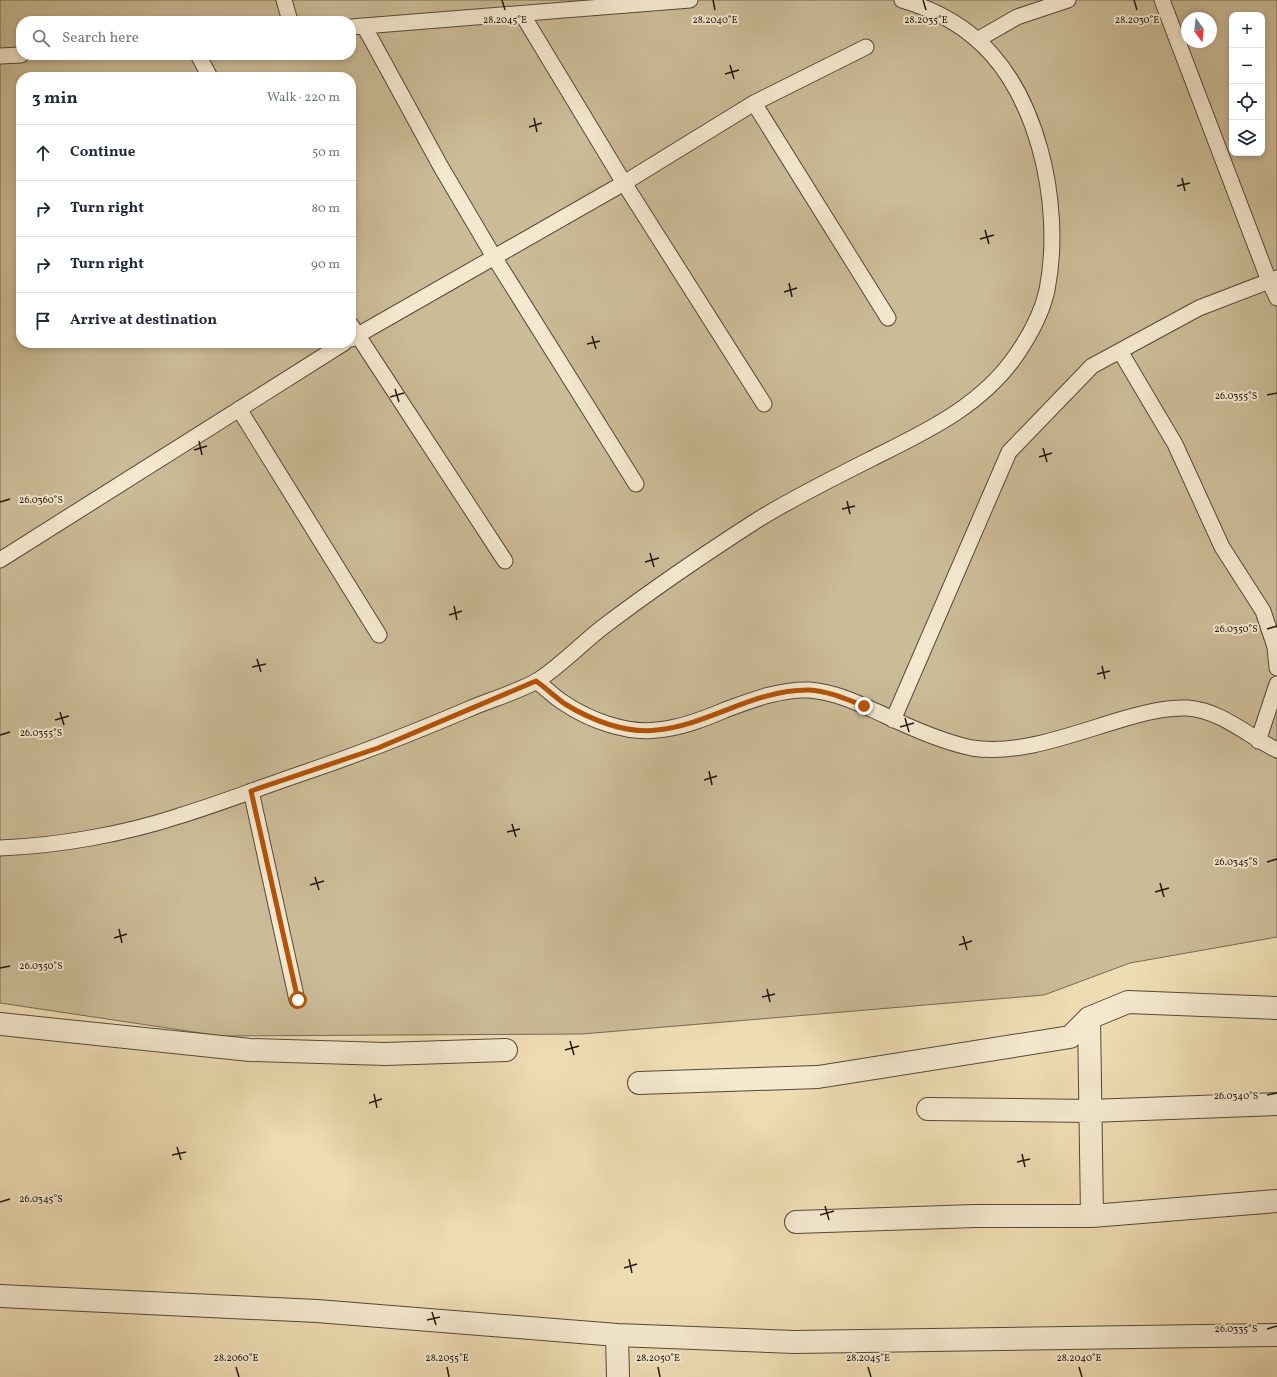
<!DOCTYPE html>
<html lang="en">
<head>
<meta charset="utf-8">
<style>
	:root { --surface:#fff; --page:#f6f6f7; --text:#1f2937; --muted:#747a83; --line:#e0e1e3 }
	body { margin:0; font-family:Vollkorn,serif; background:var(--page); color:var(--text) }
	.controls { position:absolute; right:12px; top:12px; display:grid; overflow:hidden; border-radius:8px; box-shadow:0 2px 6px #0003 }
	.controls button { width:36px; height:36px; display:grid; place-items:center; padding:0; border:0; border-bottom:1px solid var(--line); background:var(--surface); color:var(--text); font:20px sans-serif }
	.compass { position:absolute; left:1181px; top:12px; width:36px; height:36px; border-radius:50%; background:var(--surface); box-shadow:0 2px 6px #0003; rotate:165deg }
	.stop { position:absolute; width:12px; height:12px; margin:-9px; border:3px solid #b45309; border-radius:50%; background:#fff }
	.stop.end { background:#b45309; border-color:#fff; box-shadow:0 1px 4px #0008 }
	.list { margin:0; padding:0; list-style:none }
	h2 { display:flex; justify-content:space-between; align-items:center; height:52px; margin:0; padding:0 16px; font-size:17px }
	h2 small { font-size:13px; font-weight:400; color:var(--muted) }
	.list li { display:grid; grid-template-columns:26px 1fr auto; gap:12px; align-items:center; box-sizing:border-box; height:56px; padding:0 16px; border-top:1px solid var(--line) }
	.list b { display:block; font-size:15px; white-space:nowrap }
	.list em { font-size:13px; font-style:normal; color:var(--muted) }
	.icon { flex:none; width:22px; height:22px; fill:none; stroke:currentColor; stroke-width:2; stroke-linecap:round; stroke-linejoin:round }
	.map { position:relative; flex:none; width:1277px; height:1377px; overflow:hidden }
	.search { position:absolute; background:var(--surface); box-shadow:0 2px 6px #0003; left:16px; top:16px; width:340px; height:44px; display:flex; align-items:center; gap:10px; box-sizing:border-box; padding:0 14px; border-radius:16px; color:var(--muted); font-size:15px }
	.panel { position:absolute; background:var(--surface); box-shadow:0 2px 6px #0003; left:16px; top:72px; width:340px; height:276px; border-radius:16px }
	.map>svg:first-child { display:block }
	.green { fill:#cbbb97; stroke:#776a54; fill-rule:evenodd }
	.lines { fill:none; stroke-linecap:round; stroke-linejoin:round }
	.lane-casing { stroke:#564939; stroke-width:17 }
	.street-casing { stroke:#564939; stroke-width:24 }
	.lane { stroke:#f4e8ce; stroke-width:15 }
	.street { stroke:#f4e8ce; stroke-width:22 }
	.route { stroke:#b45309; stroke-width:5 }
	.ticks { fill:none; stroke:#231810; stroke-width:1.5 }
	.ticks-label { font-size:10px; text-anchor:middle; fill:#231810; stroke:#f4e8ce; stroke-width:4; stroke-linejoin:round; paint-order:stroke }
</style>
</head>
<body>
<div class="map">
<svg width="1277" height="1377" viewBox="0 0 1277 1377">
	<rect width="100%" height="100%" fill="#eedcb3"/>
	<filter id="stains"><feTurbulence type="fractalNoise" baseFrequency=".005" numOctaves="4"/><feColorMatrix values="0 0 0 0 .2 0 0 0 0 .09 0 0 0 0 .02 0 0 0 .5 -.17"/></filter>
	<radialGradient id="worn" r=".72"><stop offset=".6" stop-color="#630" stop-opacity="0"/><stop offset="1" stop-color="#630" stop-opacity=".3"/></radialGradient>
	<path class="green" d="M0,0h1277v937l-147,26 -86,32 -462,39 -361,2 -221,-33zM1232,15h30v138h-30zM1187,18h24v24h-24zM21,21h330v34h-330zM21,77h330v266h-330z"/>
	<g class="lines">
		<g class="lane-casing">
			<path id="lane" d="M284,0l6,21
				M1162,0l107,281 8,17
				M522,14l102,169 140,221
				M364,26l77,141 53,90 142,227
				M351,27l339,-27
				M977,40l40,-23 51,-17
				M198,55l12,22
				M0,56l21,-1
				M754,103l134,215
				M351,325l154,236
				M351,339l273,-156 130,-80 112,-56
				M1120,351l55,93 47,103 41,64 12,36 2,21
				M239,409l140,226
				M0,560l344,-217
				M536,681c10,7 18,16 28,22 25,17 63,31 93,27 24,-2 47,-11 68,-20 27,-10 55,-21 84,-20 27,2 51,14 75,25 27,13 59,27 88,33 47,8 106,-16 151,-29 21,-6 43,-12 65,-11 34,3 60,28 89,42
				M893,720l116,-268 83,-86 107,-58 78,-30
				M1258,741l19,-57
				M251,791l46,209
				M0,848c57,-2 125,-14 179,-32 43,-13 85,-30 127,-44 56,-19 109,-40 163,-63 21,-9 45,-16 66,-27 21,-12 47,-39 68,-55 50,-38 103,-74 156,-108 36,-22 74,-41 112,-60 54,-27 111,-53 146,-105 13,-19 25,-41 30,-64 9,-45 5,-98 -7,-141 -21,-75 -61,-127 -138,-149"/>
		</g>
		<g class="street-casing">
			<path id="street" d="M1089,1018l3,198
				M0,1024l250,26 135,4 121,-4
				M639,1083l179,-6 252,-40 19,-19 39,-16 149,6
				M928,1109l162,2 187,-7
				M796,1222l179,-6h117l185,-15
				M0,1296l317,15 300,24 177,7 483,-7
				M617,1335l1,42"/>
		</g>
		<use href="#lane" class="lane"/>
		<use href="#street" class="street"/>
	</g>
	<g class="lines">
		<path class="route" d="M298,1000l-47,-209 127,-43 158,-67c10,7 19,16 29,23 26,16 61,30 92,26 52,-5 98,-41 152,-40 19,1 37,9 55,16"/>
	</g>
	<path class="ticks" d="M502,0l3,10M713,0l2,10M923,0l3,10M1134,0l3,10M730,65l4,14M725,74l14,-4M534,118l3,14M529,127l13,-4M1182,178l3,13M1177,186l13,-3M985,230l4,14M980,239l14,-4M789,283l3,14M784,292l13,-4M592,336l4,13M587,344l13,-3M395,389l4,13M1267,395l10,-2M390,397l14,-4M199,441l3,14M1043,448l4,14M194,450l13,-4M1039,457l13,-4M847,501l3,13M0,502l10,-3M842,509l13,-3M650,553l4,14M645,562l14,-4M454,606l3,14M449,615l13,-4M1267,629l10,-3M257,659l4,13M1102,666l3,13M252,667l14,-3M1097,674l13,-3M60,712l4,13M905,718l4,14M55,720l14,-4M900,727l14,-4M0,735l10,-3M709,771l3,14M704,780l13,-4M512,824l4,13M507,832l13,-3M1267,862l10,-3M315,877l4,13M1160,883l4,14M310,885l14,-4M1155,892l14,-4M119,929l3,14M963,936l4,14M114,938l13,-4M959,945l13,-4M0,968l10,-2M767,989l3,13M762,997l13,-3M570,1041l4,14M565,1050l14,-4M374,1094l3,14M1267,1095l10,-2M369,1103l13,-4M177,1147l4,13M1022,1154l3,13M172,1155l14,-3M1017,1162l13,-3M0,1202l10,-3M825,1206l4,14M820,1215l14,-4M629,1259l3,14M624,1268l13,-4M432,1312l4,13M427,1320l13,-3M1267,1329l10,-3M236,1367l3,10M447,1367l2,10M658,1367l2,10M868,1367l3,10M1079,1367l3,10"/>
	<g class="ticks-label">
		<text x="505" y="23">28.2045°E</text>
		<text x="715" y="23">28.2040°E</text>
		<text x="926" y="23">28.2035°E</text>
		<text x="1137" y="23">28.2030°E</text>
		<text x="1236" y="399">26.0355°S</text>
		<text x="41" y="503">26.0360°S</text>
		<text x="1236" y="632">26.0350°S</text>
		<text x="41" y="736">26.0355°S</text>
		<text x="1236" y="865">26.0345°S</text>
		<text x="41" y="969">26.0350°S</text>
		<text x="1236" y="1099">26.0340°S</text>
		<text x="41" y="1202">26.0345°S</text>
		<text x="1236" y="1332">26.0335°S</text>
		<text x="236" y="1361">28.2060°E</text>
		<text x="447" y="1361">28.2055°E</text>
		<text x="658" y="1361">28.2050°E</text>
		<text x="868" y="1361">28.2045°E</text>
		<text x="1079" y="1361">28.2040°E</text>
	</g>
	<rect width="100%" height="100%" filter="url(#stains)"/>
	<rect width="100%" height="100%" fill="url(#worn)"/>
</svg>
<div class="controls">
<button>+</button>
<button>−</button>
<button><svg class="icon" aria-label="locate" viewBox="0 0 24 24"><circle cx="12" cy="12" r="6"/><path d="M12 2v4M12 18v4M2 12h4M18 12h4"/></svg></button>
<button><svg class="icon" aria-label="layers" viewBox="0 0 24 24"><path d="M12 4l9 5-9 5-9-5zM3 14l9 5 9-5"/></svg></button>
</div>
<svg class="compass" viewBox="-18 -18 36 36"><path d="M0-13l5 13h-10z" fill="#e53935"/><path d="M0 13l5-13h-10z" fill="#747a83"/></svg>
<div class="stop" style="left:298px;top:1000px"></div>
<div class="stop end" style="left:864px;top:706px"></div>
<div class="search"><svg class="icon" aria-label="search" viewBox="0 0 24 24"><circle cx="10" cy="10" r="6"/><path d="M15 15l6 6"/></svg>Search here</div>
<section class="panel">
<h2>3 min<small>Walk · 220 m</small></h2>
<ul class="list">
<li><svg class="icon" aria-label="ahead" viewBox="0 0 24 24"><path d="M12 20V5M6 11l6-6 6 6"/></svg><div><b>Continue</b></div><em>50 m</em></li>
<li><svg class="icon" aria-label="right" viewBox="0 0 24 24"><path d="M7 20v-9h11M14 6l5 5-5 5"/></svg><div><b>Turn right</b></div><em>80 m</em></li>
<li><svg class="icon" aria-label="right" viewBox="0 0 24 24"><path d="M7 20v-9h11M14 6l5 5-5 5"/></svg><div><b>Turn right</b></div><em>90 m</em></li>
<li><svg class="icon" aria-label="arrive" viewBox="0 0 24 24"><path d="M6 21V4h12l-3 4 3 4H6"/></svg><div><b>Arrive at destination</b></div></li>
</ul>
</section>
</div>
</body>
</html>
